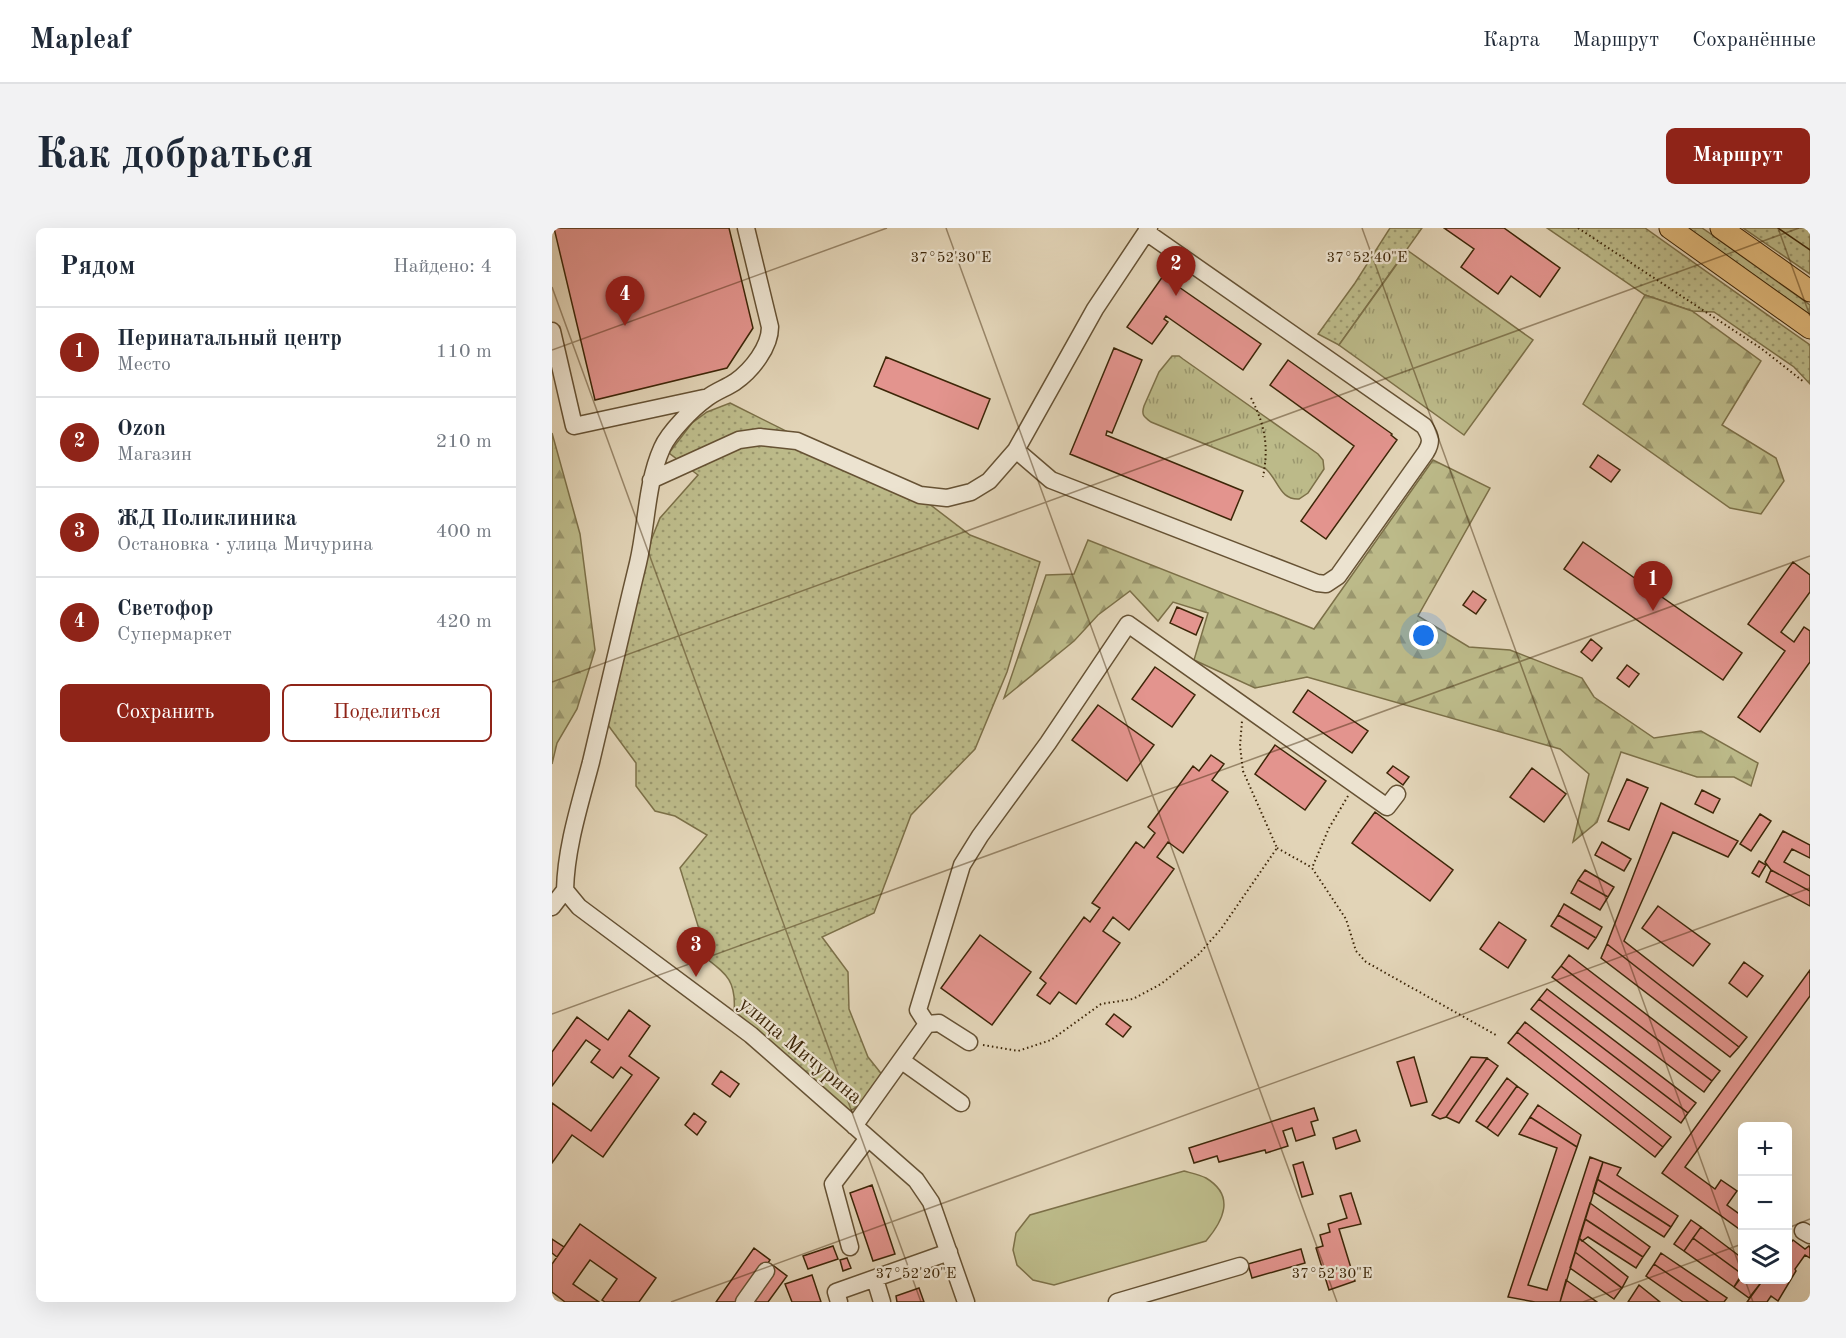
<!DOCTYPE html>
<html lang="ru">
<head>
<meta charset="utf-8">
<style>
	:root { --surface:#fff; --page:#f2f2f3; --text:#1f2937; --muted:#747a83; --line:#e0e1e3; --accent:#8f2418 }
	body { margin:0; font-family:"Old Standard TT",serif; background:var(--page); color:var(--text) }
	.controls { position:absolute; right:18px; bottom:18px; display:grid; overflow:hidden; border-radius:9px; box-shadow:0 6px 24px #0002 }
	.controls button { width:54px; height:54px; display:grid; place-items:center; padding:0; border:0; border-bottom:2px solid var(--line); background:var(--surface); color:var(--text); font:30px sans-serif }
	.you { position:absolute; left:872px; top:408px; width:21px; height:21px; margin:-15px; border:4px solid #fff; border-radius:50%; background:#1a73e8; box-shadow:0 0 0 9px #1a73e833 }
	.badge { display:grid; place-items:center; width:39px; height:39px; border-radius:50%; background:var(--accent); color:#fff; font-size:20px; font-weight:700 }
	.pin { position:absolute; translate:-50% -50px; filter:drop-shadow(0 2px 3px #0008) }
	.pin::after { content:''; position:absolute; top:32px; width:21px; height:18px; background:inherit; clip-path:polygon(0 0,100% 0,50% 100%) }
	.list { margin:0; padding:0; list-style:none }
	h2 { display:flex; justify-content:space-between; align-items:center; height:78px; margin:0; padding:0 24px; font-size:26px }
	h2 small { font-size:20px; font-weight:400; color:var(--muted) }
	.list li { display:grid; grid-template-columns:39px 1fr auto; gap:18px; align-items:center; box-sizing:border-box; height:90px; padding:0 24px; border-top:2px solid var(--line) }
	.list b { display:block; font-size:22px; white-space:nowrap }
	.list p { margin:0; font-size:20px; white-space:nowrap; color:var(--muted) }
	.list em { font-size:20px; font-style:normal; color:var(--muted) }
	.actions { display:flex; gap:12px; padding:18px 24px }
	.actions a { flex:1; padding:14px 0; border:2px solid var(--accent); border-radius:9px; text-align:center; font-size:21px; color:var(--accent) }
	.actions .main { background:var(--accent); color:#fff }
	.icon { flex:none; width:33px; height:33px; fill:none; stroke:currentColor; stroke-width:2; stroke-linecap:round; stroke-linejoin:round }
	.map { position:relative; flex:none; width:1258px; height:1074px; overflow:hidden; border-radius:9px }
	header { display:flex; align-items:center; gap:36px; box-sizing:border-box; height:84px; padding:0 30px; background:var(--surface); border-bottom:2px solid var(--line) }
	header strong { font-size:28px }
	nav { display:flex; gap:33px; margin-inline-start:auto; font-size:21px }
	.intro { display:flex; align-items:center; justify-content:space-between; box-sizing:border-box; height:144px; padding:0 36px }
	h1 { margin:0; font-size:42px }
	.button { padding:15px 27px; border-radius:9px; background:var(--accent); color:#fff; font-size:21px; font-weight:700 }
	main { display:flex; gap:36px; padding:0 36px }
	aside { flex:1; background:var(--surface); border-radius:9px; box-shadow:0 6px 24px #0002 }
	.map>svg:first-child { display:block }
	.grass { fill:url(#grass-dots); stroke:#7c7048; stroke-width:1.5 }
	.forest { fill:url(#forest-firs); stroke:#7c7048; stroke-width:1.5 }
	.park { fill:url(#park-tufts); stroke:#7c7048; stroke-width:1.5 }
	.pitch { fill:#bcba89; stroke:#7c7048; stroke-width:1.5 }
	.building { fill:#e3948e; stroke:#3d2608; stroke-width:1.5 }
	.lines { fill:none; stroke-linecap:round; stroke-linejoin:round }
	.minor-casing { stroke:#665234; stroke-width:19 }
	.major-casing { stroke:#3d2608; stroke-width:23 }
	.path { stroke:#3d2608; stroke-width:2; stroke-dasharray:1.5 3; stroke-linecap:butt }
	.minor { stroke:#ece3d0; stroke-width:16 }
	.major { stroke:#e1ba7c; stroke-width:21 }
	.tram { stroke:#3d2608; stroke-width:1.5 }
	.ticks { fill:none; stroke:#3d2608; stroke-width:1.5; stroke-opacity:0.45 }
	.labels { text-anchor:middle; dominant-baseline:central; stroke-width:4.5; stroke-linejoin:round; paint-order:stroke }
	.street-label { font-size:21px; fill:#3d2608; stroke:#ece3d0 }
	.ticks-label { font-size:15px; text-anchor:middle; fill:#3d2608; stroke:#ece3d0; stroke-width:4.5; stroke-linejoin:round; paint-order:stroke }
</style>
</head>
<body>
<header>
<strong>Mapleaf</strong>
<nav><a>Карта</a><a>Маршрут</a><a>Сохранённые</a></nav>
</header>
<div class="intro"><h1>Как добраться</h1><a class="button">Маршрут</a></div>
<main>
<aside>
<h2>Рядом<small>Найдено: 4</small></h2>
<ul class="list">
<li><span class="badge">1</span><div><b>Перинатальный центр</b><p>Место</p></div><em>110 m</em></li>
<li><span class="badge">2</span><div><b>Ozon</b><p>Магазин</p></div><em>210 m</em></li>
<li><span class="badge">3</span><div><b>ЖД Поликлиника</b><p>Остановка · улица Мичурина</p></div><em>400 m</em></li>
<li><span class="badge">4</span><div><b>Светофор</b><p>Супермаркет</p></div><em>420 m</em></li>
</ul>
<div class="actions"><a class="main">Сохранить</a><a>Поделиться</a></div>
</aside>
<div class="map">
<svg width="1258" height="1074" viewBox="0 0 1258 1074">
	<defs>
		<pattern id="grass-dots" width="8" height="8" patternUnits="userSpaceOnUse" patternTransform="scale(1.5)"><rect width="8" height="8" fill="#bcba89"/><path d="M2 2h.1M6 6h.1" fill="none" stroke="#9a976e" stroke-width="1.8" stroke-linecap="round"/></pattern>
		<pattern id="forest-firs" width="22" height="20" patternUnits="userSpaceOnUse" patternTransform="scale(1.5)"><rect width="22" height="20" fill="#bcba89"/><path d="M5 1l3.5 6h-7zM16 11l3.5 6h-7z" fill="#9a976e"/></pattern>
		<pattern id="park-tufts" width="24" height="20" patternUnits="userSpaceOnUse" patternTransform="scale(1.5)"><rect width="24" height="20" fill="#bcba89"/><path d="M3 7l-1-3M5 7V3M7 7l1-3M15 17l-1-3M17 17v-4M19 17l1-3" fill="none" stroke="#9a976e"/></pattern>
	</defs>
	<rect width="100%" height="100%" fill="#e2d4b7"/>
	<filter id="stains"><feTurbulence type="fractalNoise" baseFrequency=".00333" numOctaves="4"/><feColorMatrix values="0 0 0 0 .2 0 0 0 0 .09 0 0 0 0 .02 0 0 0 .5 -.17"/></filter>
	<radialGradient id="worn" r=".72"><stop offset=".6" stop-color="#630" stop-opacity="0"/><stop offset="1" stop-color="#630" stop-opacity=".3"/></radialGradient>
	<path class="grass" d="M838,0h32l-83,117 -21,-11 37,-51z
		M995,0h98l165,117v39l-16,-17 -80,-55 -22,-1 -47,-16z
		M1136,0h14l6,4 102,73v10z
		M1191,0h67v46z
		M178,175l194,97 46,35 70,27 -33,110 -32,77 -64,66 -37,98 -52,24 26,35 1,37 19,48 16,20 -17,24 -17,10 -116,-99c3,-35 -11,-40 -36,-60l1,-23 -19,-61 27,-33 -32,-19 -20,-5 -19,-25v-23l-28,-38 42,-182 10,-25 38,-43 -29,-22 23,-30 15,-11z"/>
	<path class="forest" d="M1093,67l47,16 69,50 -39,64 54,33 8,23 -23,33 -31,-6 -147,-104z
		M0,205l28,101 15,116 -18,59 -20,34 -5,21z
		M881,232l57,28 -72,128 51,31 41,3 72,28 12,19 60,41 47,-7 57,32 -7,23 -17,-9h-37l-76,-25 -24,70 -24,20 16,-68 -29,-25 -253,-72 -52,11 -61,-28 14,-47 -35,-11 -15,19 -28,-30 -32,24 -24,26 -70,57 42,-123 28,-1 14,-34 226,89z"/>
	<path class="park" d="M855,22l126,90 -69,95 -125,-90z
		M620,128h7l4,3 135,95 5,6 1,9 -16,24 -9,6c-19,1 -20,-18 -33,-30l-115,-47c-7,-5 -10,-7 -7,-16l15,-34z"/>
	<path class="pitch" d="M632,943c7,2 16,4 22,7 30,18 17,43 0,63l-152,44 -21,-5 -16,-15 -4,-15 3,-17 14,-18z"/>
	<path class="building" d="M2,0h175l24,100 -26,40 -132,32z
		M892,0h60l56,40 -20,29 -29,-21 -13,18 -37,-27 13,-18z
		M611,48l98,68 -18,26 -77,-54 -2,3 4,3 -16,22 -25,-17z
		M562,120l28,12 -30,73 -5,-2 -1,4 137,56 -12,29 -161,-66z
		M334,129l104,42 -12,30 -104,-43z
		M736,132l104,74 -1,1 6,5 -71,99 -25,-18 53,-75 -84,-61z
		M1046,227l22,15 -9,12 -21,-15z
		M1031,314l159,111 -19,27 -159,-111z
		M1241,334l17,13v17l-29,40 13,10 10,-15 6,4v31l-50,70 -22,-15 47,-66 -37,-27z
		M921,363l13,9 -10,14 -13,-9z
		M625,379l26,11 -7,17 -26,-12z
		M1039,411l11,9 -10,13 -11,-9z
		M1075,437l12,9 -10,13 -12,-9z
		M603,439l40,28 -23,32 -40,-28z
		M756,462l60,41 -16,22 -59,-41z
		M546,477l56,40 -27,36 -55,-41z
		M723,517l51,36 -21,29 -50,-36z
		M659,527l13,9 -12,16 16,12 -45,61 -15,-11 -11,15 17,12 -45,61 -16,-13 -10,14 17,12 -44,61 -17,-12 -9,12 -13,-9 9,-12 -6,-5 44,-61 6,5 10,-14 -8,-5 44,-61 8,6 11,-15 -7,-6 45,-61 6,5z
		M841,538l16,11 -6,8 -16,-12z
		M980,540l34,26 -22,28 -34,-25z
		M1075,551l21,9 -19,42 -21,-9z
		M1150,562l18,9 -7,14 -18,-9z
		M1109,575l77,38 -10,16 -55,-25 -49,109 123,96 -8,10 -132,-103z
		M823,584l78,58 -23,31 -78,-58z
		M1208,586l11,7 -20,30 -11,-7z
		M1231,603l27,14v13l-18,-9 -8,13 26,14v15l-39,-21 -6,-8z
		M1050,614l29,17 -7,12 -29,-16z
		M1207,633l7,4 -7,12 -7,-4z
		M1033,642l29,17 -6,10 -30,-17z
		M1219,642l39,21v15l-44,-24z
		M1026,652l30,17 -8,13 -29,-17z
		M1012,676l38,23 -6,11 -38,-23z
		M1106,678l52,38 -17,22 -51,-38z
		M1006,687l38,23 -8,11 -37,-23z
		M947,694l27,18 -18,28 -28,-19z
		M428,707l51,37 -39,53 -51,-37z
		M1055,716l132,103 -9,10 -129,-99z
		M1017,727l151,116 -8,10 -151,-115z
		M1192,734l19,14 -16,21 -18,-14z
		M1009,738l151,115 -8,11 -152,-115z
		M1258,742v26l-125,171 30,22 6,-9 16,11 -10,14 15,11v15l-80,-58z
		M995,761l149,114 -8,10 -149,-114z
		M987,771l149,114 -7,10 -150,-114z
		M77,782l21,16 -21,30 30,22 -56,79 -31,-22 -20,28v-60l39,28 41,-56 -11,-8 -8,11 -22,-16 9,-12 -14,-10 -34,46v-34l25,-35 31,23z
		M562,786l17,13 -8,10 -17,-13z
		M973,794l146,115 -8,10 -146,-115z
		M965,804l146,115 -8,10 -147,-114z
		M862,829l13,45 -16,4 -14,-44z
		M919,829l16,1 -41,59 -6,2 -8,-4z
		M935,830l11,8 -39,57 -13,-6z
		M169,843l18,13 -9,13 -18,-13z
		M955,850l10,8 -30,42 -11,-7z
		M965,858l11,8 -30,42 -11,-8z
		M986,877l43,30 -4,12 -47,-30z
		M762,880l4,12 -7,2 4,13 -19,6 -4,-13 -9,3 5,15 -22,7 -1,-3 -46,12 -2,-6 -23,7 -5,-15z
		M142,885l12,9 -9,13 -12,-10z
		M978,889l47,30 -49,138 19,5 43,-133 13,5 -43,140h-25l-27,-5 49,-149 -38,-14z
		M804,902l4,11 -24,8 -3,-11z
		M751,934l10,32 -11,3 -9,-32z
		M1051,934l18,6 -4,7 61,41 -7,11 -74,-48z
		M1045,951l74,48 -7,10 -71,-45z
		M320,957l23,69 -22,7 -23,-68z
		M799,965l10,31 -22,5 16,52 -26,9 -13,-42 7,-2 -3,-11 10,-3 -2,-8 19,-6 -7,-22z
		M1038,975l60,44 -7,10 -58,-38z
		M1033,991l58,38 -7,11 -48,-31 -6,4 -3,-3z
		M1139,992l10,7 -17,24 -10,-7z
		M28,996l76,54 -17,24h-34l-3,-2 15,-21 -27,-19 -17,24 26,18h-34l-13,-10v-28z
		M1149,999l41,31v16l-49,-36z
		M1027,1010l49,39 -6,11 -47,-36z
		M1141,1010l49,36 -8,13 -50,-36z
		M0,1011l12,8 -7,10 -5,-4z
		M1241,1012l12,9 4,-3 1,2v10l-5,-3 -10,14 1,2 -18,30 -7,-5 -4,6h-20l16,-22h25v-34z
		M281,1018l5,13 -30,10 -5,-13z
		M202,1020l16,12 -30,42h-24z
		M749,1021l4,14 -53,15 -4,-14z
		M1023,1024l47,36 -8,11 -44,-31z
		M1109,1025l66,45 -3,4h-15l-55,-38z
		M295,1030l4,10 -8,3 -3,-11z
		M1102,1036l55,38h-26l-37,-26z
		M222,1038l13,10 -19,26h-19z
		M260,1047l9,27h-29l-7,-18z
		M1190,1048v4h21l-14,18 -15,-11z
		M1014,1052l31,22h-37z
		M1087,1057l21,17h-32z
		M367,1060l5,14h-27l-1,-6z"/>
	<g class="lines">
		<g class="minor-casing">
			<path id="minor" d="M0,103l22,95 130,-28
				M464,222l35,30 266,103 9,1 12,-8 88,-124c6,-10 5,-15 -2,-26l-278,-194
				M99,252l88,-40 21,-3 37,4 123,54 27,3 24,-6 18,-11 27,-31 79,-141 54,-81
				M13,662c1,-43 15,-86 26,-128 16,-67 31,-133 47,-199 9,-38 8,-79 24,-115 7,-16 31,-40 45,-50 9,-7 19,-10 28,-16 17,-12 35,-35 35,-55l-24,-99
				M13,662l14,17 172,128 165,145 15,22 35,100
				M0,679l13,-17
				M375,796l-9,-14 44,-145 18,-29 68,-93 80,-119 259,183 10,-13
				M350,833l59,42
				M302,898l73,-102 12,-1 30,19
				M1251,1003l7,4
				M298,1019l-17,-63 35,-46
				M323,1051l7,23
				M192,1074l22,-31
				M287,1074l-3,-10 113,-40
				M565,1074l123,-36"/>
		</g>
		<g class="major-casing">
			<path id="major" d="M1118,0l140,100
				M1169,0l89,63"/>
		</g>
		<path class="path" d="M1026,0l184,121 42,33
			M699,170c14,27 18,48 12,79
			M796,568l-19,32 -17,40 34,51 10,32 10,11 130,73
			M725,620l34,19
			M431,817l35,6 33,-11 50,-36 32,-5 28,-15 37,-29 23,-26 56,-81 -34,-77 -3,-25 2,-25"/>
		<use href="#minor" class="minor"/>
		<use href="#major" class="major"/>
		<path class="tram" d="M1226,0l32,22"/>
	</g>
	<path class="ticks" d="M394,0l391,1074M810,0l380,1045M1226,0l32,88M0,59l369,1015M0,122l335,-122M0,454l1247,-454M0,786l1258,-458M1236,1000l22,-9M1193,1052l8,22M119,1074l1139,-414M1031,1074l159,-58"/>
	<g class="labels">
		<g class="street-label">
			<text transform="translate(248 823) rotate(40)">улица Мичурина</text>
		</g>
	</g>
	<g class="ticks-label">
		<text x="399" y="34">37°52'30"E</text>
		<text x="815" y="34">37°52'40"E</text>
		<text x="364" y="1050">37°52'20"E</text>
		<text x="780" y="1050">37°52'30"E</text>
	</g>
	<rect width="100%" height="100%" filter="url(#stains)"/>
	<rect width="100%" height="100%" fill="url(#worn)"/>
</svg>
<div class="controls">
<button>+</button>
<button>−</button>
<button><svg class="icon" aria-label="layers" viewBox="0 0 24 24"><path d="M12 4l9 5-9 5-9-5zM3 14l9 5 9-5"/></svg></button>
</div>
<div class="you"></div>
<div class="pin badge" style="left:1101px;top:383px">1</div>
<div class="pin badge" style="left:624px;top:68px">2</div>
<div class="pin badge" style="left:144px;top:749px">3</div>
<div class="pin badge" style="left:73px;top:98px">4</div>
</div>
</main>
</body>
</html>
